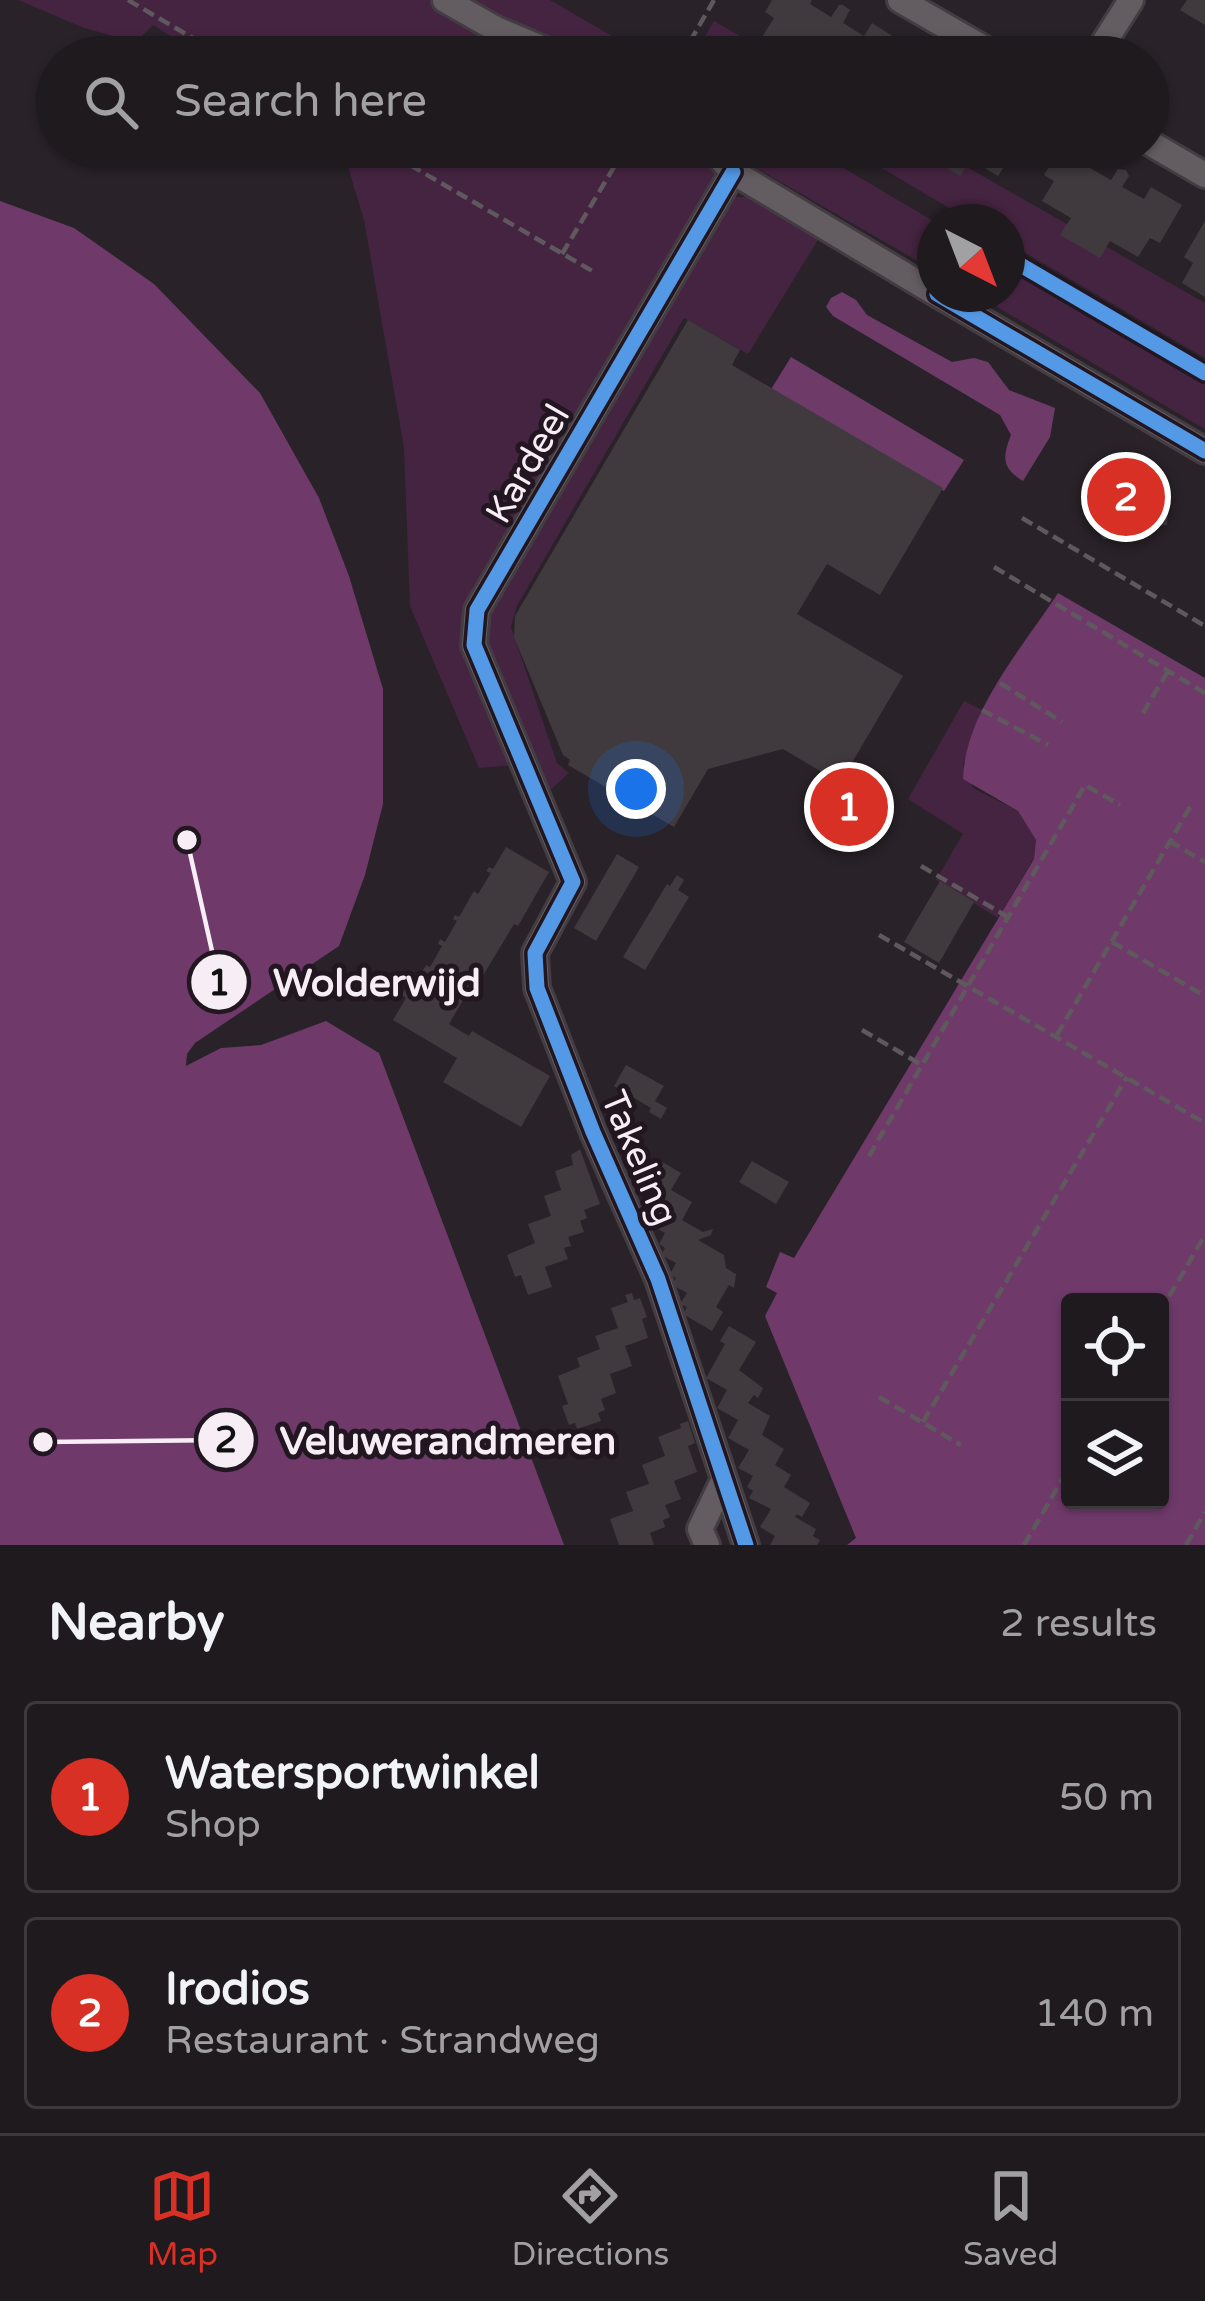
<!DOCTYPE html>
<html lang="en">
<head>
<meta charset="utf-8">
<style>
	:root { --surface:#1f1a1e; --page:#2c272b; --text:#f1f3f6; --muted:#a1a1a4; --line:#3c383c; --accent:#d93025 }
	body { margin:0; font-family:"Varela Round",sans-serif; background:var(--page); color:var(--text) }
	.controls { position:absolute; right:36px; bottom:36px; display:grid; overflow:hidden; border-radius:12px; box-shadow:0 3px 9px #0004 }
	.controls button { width:108px; height:108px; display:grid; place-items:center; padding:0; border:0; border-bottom:3px solid var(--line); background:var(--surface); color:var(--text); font:60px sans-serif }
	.compass { position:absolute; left:917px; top:204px; width:108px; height:108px; border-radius:50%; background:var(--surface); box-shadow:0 3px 9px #0004; rotate:138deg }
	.you { position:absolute; left:636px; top:789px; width:42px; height:42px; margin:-30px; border:9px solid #fff; border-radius:50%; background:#1a73e8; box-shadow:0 0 0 18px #1a73e833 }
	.badge { display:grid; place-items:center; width:78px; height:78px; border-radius:50%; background:var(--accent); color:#fff; font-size:39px; font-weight:700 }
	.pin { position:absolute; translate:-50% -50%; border:6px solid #fff; box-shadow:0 3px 12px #0006 }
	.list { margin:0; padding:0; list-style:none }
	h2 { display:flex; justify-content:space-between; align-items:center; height:156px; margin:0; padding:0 48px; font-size:51px }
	h2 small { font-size:39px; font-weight:400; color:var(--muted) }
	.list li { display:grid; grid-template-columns:78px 1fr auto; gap:36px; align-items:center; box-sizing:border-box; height:192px; margin:0 24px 24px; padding:0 24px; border:3px solid var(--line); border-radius:12px }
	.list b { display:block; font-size:45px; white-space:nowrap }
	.list p { margin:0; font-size:39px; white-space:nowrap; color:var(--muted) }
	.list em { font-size:39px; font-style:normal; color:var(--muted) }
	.icon { flex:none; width:66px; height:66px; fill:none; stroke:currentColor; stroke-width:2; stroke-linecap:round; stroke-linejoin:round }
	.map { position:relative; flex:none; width:1205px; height:1545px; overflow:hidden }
	.search { position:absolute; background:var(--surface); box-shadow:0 3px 9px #0004; left:36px; right:36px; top:36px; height:132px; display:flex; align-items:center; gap:30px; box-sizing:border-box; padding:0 42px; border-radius:66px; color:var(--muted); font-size:45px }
	.sheet { height:588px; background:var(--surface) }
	nav { display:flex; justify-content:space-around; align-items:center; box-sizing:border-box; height:168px; border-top:3px solid var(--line); background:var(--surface); font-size:33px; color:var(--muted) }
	nav a { display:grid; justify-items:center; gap:6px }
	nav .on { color:var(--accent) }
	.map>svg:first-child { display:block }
	.green { fill:#452441 }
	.forest { fill:#6e3b69 }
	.water { fill:#6f3a6a; fill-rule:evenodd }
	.building { fill:#403a3f }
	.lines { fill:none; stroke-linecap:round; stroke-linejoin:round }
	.minor-casing { stroke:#433d42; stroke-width:30 }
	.path { stroke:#5f595e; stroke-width:4.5; stroke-dasharray:12 6; stroke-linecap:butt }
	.minor { stroke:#635d62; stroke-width:24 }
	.cycleway-casing { stroke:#221621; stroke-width:22 }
	.cycleway { stroke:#5399e6; stroke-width:15 }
	.labels { text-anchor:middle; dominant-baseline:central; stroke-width:10; stroke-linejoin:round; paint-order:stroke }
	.street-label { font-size:36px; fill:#f7eef5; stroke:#221621 }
	.leader { fill:none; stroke:#f7eef5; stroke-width:4.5 }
	.callout-dot { fill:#f7eef5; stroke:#221621; stroke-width:4.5 }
	.mark-label { font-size:36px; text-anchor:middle; font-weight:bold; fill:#111 }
	.callout-label { font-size:39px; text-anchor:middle; font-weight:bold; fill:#f7eef5; stroke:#221621; stroke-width:10; stroke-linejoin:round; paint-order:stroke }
</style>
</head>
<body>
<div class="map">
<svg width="1205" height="1545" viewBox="0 0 1205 1545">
	<rect width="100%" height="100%" fill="#292228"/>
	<path class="green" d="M18,0h417l115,57h-346l-51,-32 -17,17 -52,-14z
		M463,0h87l98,57h-44l-117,-43z
		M714,21l62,36h-83z
		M342,147h357l22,24 -41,63 -211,375 47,156 -37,3 -69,-162 -6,-158 -40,-228z
		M720,147h88l127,75v49z
		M846,147h86l273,156v55l-198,-116v-20h-34z
		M734,197h15l70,41 -71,116 -64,-36 -167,288 -6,21 46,136 12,10 -23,21 -64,-153 5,-31 234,-399z
		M1007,264l198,117v48l-230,-135h32z
		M964,701l18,9 -19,55 10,23 45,23 18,29 -2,18 -36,60 -62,-38 27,-46 -55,-35z"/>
	<path class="forest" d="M842,292l14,8 11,15 85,47 22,-4 14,4 21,28 46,18 -5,29 -27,44c-21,-13 -21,-23 -12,-46l-11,-20 -167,-99 -7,-9 5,-9z
		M791,357l173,103 -20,31 -174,-100z"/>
	<path class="water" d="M0,201l74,27 80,56 106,109 59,105 30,78 34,113v115l-18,71 -26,71 -144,97 -8,11 -1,12 35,-18 40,-3 65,-24 53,32 185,492h-564z
		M1058,593l147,85v867h-358l9,-7 -91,-222 12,-23 -11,-6 14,-35 14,6 240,-399 2,-19 -18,-29 -55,-32c2,-67 60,-132 95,-186zM1070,1302h90v198h-90z"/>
	<path class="building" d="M772,0h40l-2,4 21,13 8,-12h4l7,5 -7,13 21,13 8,-13 30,19 -9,15h-104l-27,-20 12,-19 -9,-6z
		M1187,0h18v25l-25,-15z
		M924,147h104l-8,14 -9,-5 -13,20 -28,-17 -10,17 -39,-23z
		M1061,147h22l14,8 -7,13 21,12 7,-11 8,1 3,6 -7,11 22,12 7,-12 31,18 -22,38 -10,-5 -12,19 -28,-16 -10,17 -40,-23 11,-17 -29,-17 12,-20 -10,-6z
		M1205,221v76l-23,-14 11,-20 -9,-6z
		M688,320l52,30 -8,15 211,123 -63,107 -53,-31 -30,50 106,62 -63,107 -57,-34 -75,20 -34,58 -106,-62 2,-5 -7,-5 -49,-118 1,-21z
		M1130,465l19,4 21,19 -3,37h-29l-34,15 -20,-29 9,-3 2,-16 8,-13 16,-12z
		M506,847l43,25 -31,54 -4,-2 -44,73 -4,-2 -17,29 20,12 3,-5 78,45 -29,51 -78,-45 14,-24 -64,-38 13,-22 -4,-3 4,-8 5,3 15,-25 4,2 12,-21 -4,-2 2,-5 5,3 12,-21 -4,-2 2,-4 4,2 15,-26 4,3 13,-21 -5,-2 3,-4 4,2z
		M617,854l22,13 -43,74 -22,-13z
		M677,875l7,5 -6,10 11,7 -44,73 -22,-13 44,-73 3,2z
		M940,881l34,21 -35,61 -35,-21z
		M626,1065l38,21 -9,15 12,7 -6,11 -12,-7 2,-4 -37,-22z
		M580,1149l20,55 -16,6 3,8 -7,3 4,11 -16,5 3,9 -7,2 4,11 -23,8 7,20 -24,8 -7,-20 -6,2 -8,-22 28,-12 -7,-19 23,-8 -7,-20 17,-6 -6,-19 18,-6 -2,-10z
		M659,1160l22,13 -10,17 21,12 -10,18 21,12 10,-3 -2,6 -13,5 26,15 2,13 10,6 -2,14 -5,-3 -13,22 7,5 -11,19 -29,-17 4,-7 -7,-3 7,-11 -15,-8 4,-7 -6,-4 6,-11 -15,-8 4,-7 -6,-4 6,-11 -15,-8 10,-18 -21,-12z
		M752,1161l37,21 -13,22 -37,-22z
		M632,1293l2,7 6,-2 7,19 -5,2 6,19 -23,8 7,20 -22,8 6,19 -15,6 4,11 -7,3 3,8 -24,8 -2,-6 -6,2 -7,-19 6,-2 -10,-28 22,-9 -3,-9 23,-9 -5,-13 23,-8 -7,-20 17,-6 -3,-7z
		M729,1326l27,16 -17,28 24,18 -5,10 -4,-3 -6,8 22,13 -8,19 22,14 -9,16 16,10 -7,12 26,16 -8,14 -5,-3 -2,3 21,12 -3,7 7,4 -3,5h-47l5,-9 -15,-9 11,-18 -22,-11 4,-7 -6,-4 6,-11 -15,-8 11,-18 -21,-12 10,-18 -21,-12 10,-18 -21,-12 19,-34 -5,-3z
		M688,1421l7,22 -7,3 9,26 -23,9 7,18 -16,6 5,12 -7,3 2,7 -15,6 4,12h-35l-9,-26 23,-8 -7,-19 23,-8 -7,-19 23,-9 -7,-19 23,-9 -1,-4z"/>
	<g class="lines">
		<g class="minor-casing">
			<path id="minor" d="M445,0l51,29 67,28
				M900,0l99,57
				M1095,57l36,-57
				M1148,142l57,33
				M709,147l24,25 202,121
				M733,172l-256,438 -3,35 99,237 -38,71 2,35 56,144 65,147 88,266
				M937,294l268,157
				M707,1545l-7,-16 24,-50"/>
		</g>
		<path class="path" d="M128,0l97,57
			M681,57l33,-57
			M379,147l215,125
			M562,254l64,-107
			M1022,518l183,108
			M994,567l211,126
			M1000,683l62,39
			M982,710l66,35
			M1143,713l25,-42
			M1169,841l36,21
			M921,866l87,51
			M879,935l326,188
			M1112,942l93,54
			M862,1030l60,35
			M1057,1035l133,-228
			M869,1156l216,-371 35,20
			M1160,1312l45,-77
			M879,1397l82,48
			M923,1422l204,-345
			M1024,1545l46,-79
			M1186,1545l19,-33"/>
		<use href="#minor" class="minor"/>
		<g class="cycleway-casing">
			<path id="cycleway" d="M733,172l-256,438 -3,35 99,237 -38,71 2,35 56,144 65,147 88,266
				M1007,257l198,116
				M937,294l268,157"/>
		</g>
		<use href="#cycleway" class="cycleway"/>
	</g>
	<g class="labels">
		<g class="street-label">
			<text transform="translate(528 464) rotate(-60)">Kardeel</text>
			<text transform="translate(639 1158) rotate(67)">Takeling</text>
		</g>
	</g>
	<path class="leader" d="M187 840L219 982M43 1442L226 1440"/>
	<g class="callout-dot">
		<circle cx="187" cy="840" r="12"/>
		<circle cx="43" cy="1442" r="12"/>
		<circle cx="219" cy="982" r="30"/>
		<circle cx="226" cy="1440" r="30"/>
	</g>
	<g class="mark-label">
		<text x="219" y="995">1</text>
		<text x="226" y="1452">2</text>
	</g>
	<g class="callout-label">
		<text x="377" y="996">Wolderwijd</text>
		<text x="448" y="1454">Veluwerandmeren</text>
	</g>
</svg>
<div class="controls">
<button><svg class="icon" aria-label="locate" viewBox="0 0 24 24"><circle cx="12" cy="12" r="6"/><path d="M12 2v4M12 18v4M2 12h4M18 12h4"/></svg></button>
<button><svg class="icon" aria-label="layers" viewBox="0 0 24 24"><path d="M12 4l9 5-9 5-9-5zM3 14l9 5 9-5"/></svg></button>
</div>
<svg class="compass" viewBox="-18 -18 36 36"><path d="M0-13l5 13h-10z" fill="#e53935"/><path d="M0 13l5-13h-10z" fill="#a1a1a4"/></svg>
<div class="you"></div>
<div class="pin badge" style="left:849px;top:807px">1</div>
<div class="pin badge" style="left:1126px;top:497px">2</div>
<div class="search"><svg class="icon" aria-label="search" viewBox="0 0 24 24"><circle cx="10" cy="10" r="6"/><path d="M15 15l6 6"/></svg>Search here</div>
</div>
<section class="sheet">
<h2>Nearby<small>2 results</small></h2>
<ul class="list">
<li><span class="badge">1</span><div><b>Watersportwinkel</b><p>Shop</p></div><em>50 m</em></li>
<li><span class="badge">2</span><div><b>Irodios</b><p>Restaurant · Strandweg</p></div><em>140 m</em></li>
</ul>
</section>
<nav>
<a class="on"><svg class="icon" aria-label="map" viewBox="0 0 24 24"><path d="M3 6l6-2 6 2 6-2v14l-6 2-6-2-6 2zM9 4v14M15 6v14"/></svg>Map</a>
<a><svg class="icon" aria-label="directions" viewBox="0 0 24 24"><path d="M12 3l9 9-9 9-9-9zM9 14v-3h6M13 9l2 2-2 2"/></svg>Directions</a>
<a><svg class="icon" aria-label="saved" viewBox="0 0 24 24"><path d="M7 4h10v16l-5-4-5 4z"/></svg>Saved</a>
</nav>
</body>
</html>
